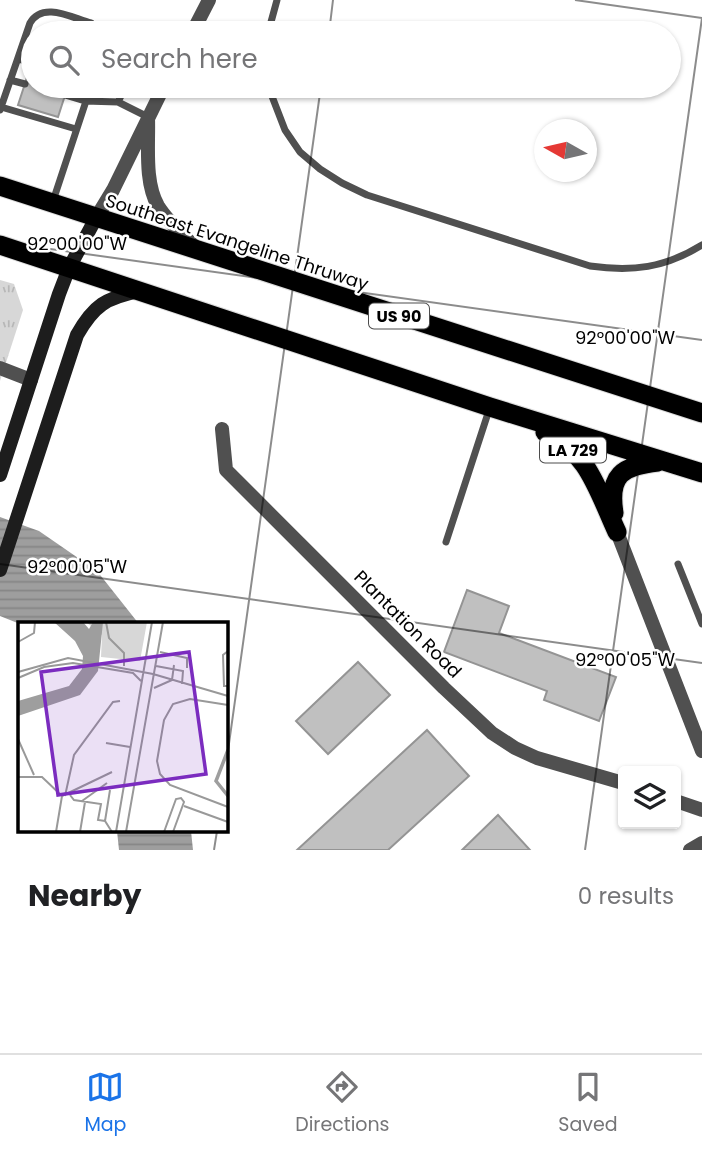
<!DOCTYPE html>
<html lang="en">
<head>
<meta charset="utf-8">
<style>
	:root { --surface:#fff; --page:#f2f2f2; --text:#202124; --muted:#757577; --line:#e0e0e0; --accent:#1a73e8 }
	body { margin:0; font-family:Poppins,sans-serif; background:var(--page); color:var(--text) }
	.controls { position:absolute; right:21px; bottom:21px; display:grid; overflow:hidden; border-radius:7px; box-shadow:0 2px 5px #0004 }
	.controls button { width:63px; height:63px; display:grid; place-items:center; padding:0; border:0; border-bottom:2px solid var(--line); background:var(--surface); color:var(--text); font:35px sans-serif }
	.compass { position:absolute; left:534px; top:119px; width:63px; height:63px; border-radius:50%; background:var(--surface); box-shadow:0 2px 5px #0004; rotate:278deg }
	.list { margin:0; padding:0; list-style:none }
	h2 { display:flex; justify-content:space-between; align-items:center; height:91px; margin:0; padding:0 28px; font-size:30px }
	h2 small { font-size:23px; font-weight:400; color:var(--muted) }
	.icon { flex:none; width:38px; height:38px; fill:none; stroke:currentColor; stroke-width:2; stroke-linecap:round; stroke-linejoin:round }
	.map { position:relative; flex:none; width:702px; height:850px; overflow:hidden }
	.search { position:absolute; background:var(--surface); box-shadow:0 2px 5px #0004; left:21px; right:21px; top:21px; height:77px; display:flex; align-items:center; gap:18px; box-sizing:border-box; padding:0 24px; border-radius:38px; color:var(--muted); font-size:26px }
	.sheet { height:203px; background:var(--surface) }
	nav { display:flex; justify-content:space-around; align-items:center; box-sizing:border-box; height:98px; border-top:2px solid var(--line); background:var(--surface); font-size:19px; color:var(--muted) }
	nav a { display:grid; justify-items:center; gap:4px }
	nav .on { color:var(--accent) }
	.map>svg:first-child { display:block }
	.park { fill:url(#park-tufts) }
	.water { fill:url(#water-rules) }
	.building { fill:#c0c0c0; stroke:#949494; stroke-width:2 }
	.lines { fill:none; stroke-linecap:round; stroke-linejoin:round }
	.trunk-casing { stroke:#dbdbdb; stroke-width:21 }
	.service { stroke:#505050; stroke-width:7 }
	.minor { stroke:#505050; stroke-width:14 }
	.tertiary { stroke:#505050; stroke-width:14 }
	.secondary { stroke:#1d1d1d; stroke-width:14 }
	.trunk { stroke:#000; stroke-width:19 }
	.ticks { fill:none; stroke:#000; stroke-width:2; stroke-opacity:0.45 }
	.labels { text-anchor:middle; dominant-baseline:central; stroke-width:5; stroke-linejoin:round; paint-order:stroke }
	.shield { fill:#fff; stroke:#4c4c4c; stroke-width:2 }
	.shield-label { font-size:16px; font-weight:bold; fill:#000 }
	.street-label { font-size:18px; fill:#000; stroke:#fff }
	.inset-river { fill:none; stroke:#9e9e9e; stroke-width:3.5 }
	.inset-road { fill:none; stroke:#999; stroke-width:2 }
	.view { fill:#7b2cbf; fill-opacity:0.15; stroke:#7b2cbf; stroke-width:3.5 }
	.inset-edge { fill:none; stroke:#000; stroke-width:3.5 }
	.ticks-label { font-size:18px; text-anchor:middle; fill:#000; stroke:#fff; stroke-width:5; stroke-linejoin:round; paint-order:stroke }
</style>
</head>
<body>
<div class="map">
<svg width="702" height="850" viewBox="0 0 702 850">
	<defs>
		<pattern id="park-tufts" width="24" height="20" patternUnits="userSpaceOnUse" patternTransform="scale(1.75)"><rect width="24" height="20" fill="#d7d7d7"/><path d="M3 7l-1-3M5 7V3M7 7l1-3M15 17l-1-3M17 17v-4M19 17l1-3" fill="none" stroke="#b7b7b7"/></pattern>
		<pattern id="water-rules" width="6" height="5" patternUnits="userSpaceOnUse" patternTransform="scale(1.75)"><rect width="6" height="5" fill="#9e9e9e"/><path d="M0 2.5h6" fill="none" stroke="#868686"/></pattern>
	</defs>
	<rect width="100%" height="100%" fill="#fff"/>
	<path class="park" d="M0,280l14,4 9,26 -23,71z"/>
	<path class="water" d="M0,517l39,14 58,40 42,53h-119l-20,-8z
		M117,831h74l2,19h-74z"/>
	<path class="building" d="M33,59v27h35l-10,31 -40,-12z
		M467,590l42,16 -10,27 117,44 -17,44 -55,-21 3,-9 -103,-39z
		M358,662l32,33 -62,59 -32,-33z
		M427,730l42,46 -81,74h-91z
		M498,815l32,35h-68z"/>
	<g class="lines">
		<g class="trunk-casing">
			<path id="trunk" d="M0,186l702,227
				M0,245l490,162 212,66
				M545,432c43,19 53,59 72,100
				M614,513c-6,-38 8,-47 44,-51"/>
		</g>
		<path class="service" d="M116,33h1
			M268,33l9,-33
			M18,59l14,4
			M10,80l15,4
			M268,86l17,44 15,22 20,17 22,14 25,12 223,71c42,6 75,2 112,-21
			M65,95l20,6 33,1 30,15
			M118,102l8,-16
			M1,107l75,22
			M0,110l30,-87c13,-22 42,-5 61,0
			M53,201l38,-115
			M446,542l44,-135
			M678,564l24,60"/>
		<path class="minor" d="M0,368l31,12
			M222,429l4,41 218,218 48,45 23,15 22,10 86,25
			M676,801l26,9"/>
		<path class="tertiary" d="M192,33l17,-33
			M148,117c1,28 -4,64 10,89 10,16 25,29 38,42
			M96,218l17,-28 51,-104
			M617,532l85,219
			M690,850l12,-7"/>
		<path class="secondary" d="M0,475l59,-181 10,-26 27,-50
			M0,570l77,-235c17,-30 29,-37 62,-44"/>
		<use href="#trunk" class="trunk"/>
	</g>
	<path class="ticks" d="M575,0l127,18M329,33l4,-33M0,242l702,98M0,564l702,99M226,765l95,-679M214,850l3,-19M585,850l117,-832"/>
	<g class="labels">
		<g class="shield">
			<rect x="369" y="303.5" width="60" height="25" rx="5"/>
			<rect x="540" y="437.5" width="66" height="25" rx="5"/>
		</g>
		<g class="shield-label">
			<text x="399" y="316">US 90</text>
			<text x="573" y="450">LA 729</text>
		</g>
		<g class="street-label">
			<text transform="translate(237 242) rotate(18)">Southeast Evangeline Thruway</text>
			<text transform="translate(408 624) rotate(45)">Plantation Road</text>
		</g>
	</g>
	<g transform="translate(18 622)">
		<rect width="210" height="210" fill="#fff"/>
		<path d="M68,0h61l-7,39 -39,-4 1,-22z" fill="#d7d7d7"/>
		<path d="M36,0h29l6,7 4,-7h10l-5,49 -18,24 -62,21v-15l51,-15 13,-17 1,-13 -8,-15z" fill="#9e9e9e"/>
		<path class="inset-river" d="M210,128l-12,31 12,15"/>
		<path class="inset-road" d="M88,0l3,16 15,15v13M0,20l16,-9 1,-11M210,29l-5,4 1,31h4M142,30l27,6v10M138,44l27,5 -1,13M0,50l50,-14 85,16M135,52l75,22M0,56l26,-11 29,-4 60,10 8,8M136,66l18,-8 2,-15M210,83l-38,-6 -17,5 -9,16 -7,41 3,13 10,11 58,22M0,117l16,36M88,121l24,4M0,155h24l20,19M52,173l4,5 27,4 -3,16 7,1 7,11M44,174l50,-24M47,174l9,-41 39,-53 7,-1M64,179l25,-18M166,184l44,16M87,199l5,-31M38,210l6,-36M62,210l5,-30M98,210l36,-210M108,210l37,-210M146,210l12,-33 5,-1 3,4 -11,30"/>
		<path class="view" d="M171,30l17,122 -148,21 -17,-123z"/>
		<rect width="210" height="210" class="inset-edge"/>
	</g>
	<g class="ticks-label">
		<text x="77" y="250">92°00'00"W</text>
		<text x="625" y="344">92°00'00"W</text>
		<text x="77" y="573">92°00'05"W</text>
		<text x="625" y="666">92°00'05"W</text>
	</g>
</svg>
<div class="controls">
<button><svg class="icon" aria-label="layers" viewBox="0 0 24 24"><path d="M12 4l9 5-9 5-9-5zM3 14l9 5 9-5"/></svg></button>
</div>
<svg class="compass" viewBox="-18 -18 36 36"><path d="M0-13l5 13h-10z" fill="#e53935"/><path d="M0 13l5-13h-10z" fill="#757577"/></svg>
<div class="search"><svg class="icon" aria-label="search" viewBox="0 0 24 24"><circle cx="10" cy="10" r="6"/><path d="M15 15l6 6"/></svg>Search here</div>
</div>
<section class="sheet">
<h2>Nearby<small>0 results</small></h2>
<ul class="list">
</ul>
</section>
<nav>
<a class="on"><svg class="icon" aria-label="map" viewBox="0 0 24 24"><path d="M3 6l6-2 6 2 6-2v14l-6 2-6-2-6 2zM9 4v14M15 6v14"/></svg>Map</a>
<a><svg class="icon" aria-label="directions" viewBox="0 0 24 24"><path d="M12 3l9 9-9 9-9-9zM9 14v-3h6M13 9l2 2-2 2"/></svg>Directions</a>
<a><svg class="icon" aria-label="saved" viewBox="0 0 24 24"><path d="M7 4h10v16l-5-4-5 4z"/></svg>Saved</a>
</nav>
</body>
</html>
